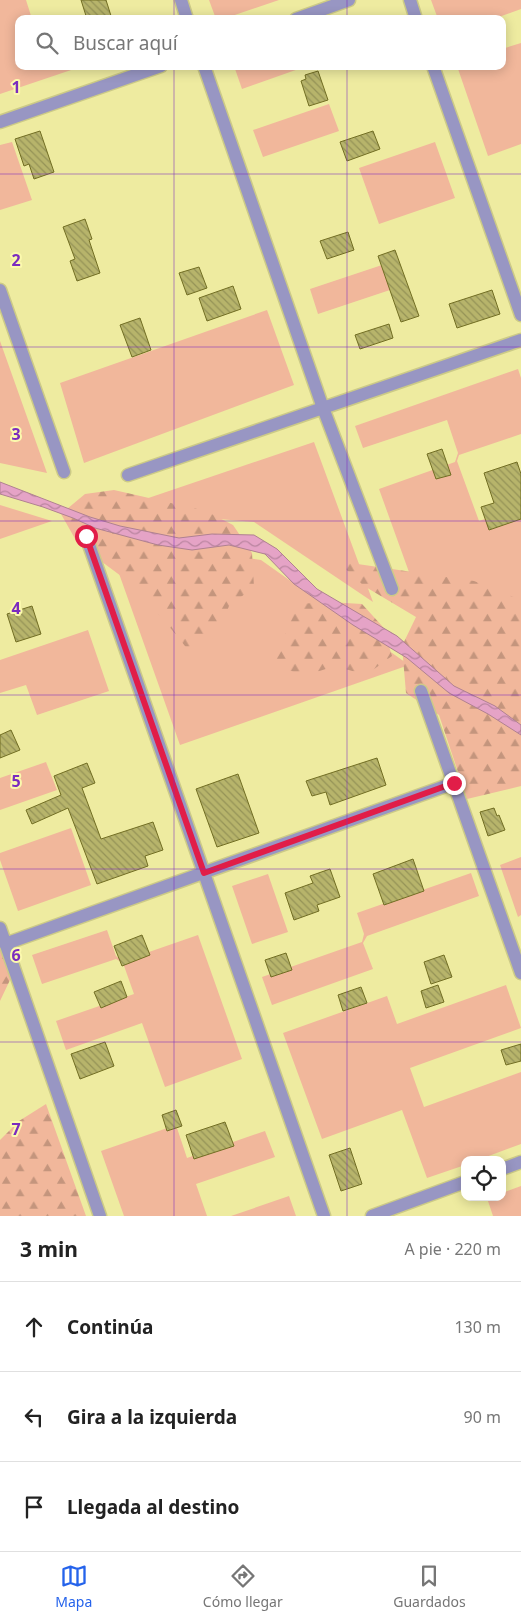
<!DOCTYPE html>
<html lang="es">
<head>
<meta charset="utf-8">
<style>
	:root { --surface:#fff; --page:#f6f6f6; --text:#222; --muted:#767676; --line:#e0e0e0; --accent:#2563eb }
	body { margin:0; font-family:"Noto Sans",sans-serif; background:var(--page); color:var(--text) }
	.controls { position:absolute; right:15px; bottom:15px; display:grid; overflow:hidden; border-radius:10px; box-shadow:0 2px 12px #0003 }
	.controls button { width:45px; height:45px; display:grid; place-items:center; padding:0; border:0; border-bottom:1px solid var(--line); background:var(--surface); color:var(--text); font:25px sans-serif }
	.stop { position:absolute; width:15px; height:15px; margin:-11px; border:4px solid #e11d48; border-radius:50%; background:#fff }
	.stop.end { background:#e11d48; border-color:#fff; box-shadow:0 1px 5px #0008 }
	.list { margin:0; padding:0; list-style:none }
	h2 { display:flex; justify-content:space-between; align-items:center; height:65px; margin:0; padding:0 20px; font-size:21px }
	h2 small { font-size:16px; font-weight:400; color:var(--muted) }
	.list li { display:grid; grid-template-columns:32px 1fr auto; gap:15px; align-items:center; box-sizing:border-box; height:90px; padding:0 20px; border-top:1px solid var(--line) }
	.list b { display:block; font-size:19px; white-space:nowrap }
	.list em { font-size:16px; font-style:normal; color:var(--muted) }
	.icon { flex:none; width:28px; height:28px; fill:none; stroke:currentColor; stroke-width:2; stroke-linecap:round; stroke-linejoin:round }
	.map { position:relative; flex:none; width:521px; height:1216px; overflow:hidden }
	.search { position:absolute; background:var(--surface); box-shadow:0 2px 12px #0003; left:15px; right:15px; top:15px; height:55px; display:flex; align-items:center; gap:12px; box-sizing:border-box; padding:0 18px; border-radius:10px; color:var(--muted); font-size:19px }
	.sheet { height:335px; background:var(--surface) }
	nav { display:flex; justify-content:space-around; align-items:center; box-sizing:border-box; height:70px; border-top:1px solid var(--line); background:var(--surface); font-size:14px; color:var(--muted) }
	nav a { display:grid; justify-items:center; gap:2px }
	nav .on { color:var(--accent) }
	.map>svg:first-child { display:block }
	.green { fill:#f1b79b }
	.forest { fill:url(#forest-firs) }
	.water { fill:url(#water-waves); stroke:#b08191 }
	.building { fill:url(#building-back-hatch); stroke:#726e23 }
	.lines { fill:none; stroke-linecap:round; stroke-linejoin:round }
	.minor-casing { stroke:#ccca87; stroke-width:15 }
	.minor { stroke:#9896c3; stroke-width:12 }
	.route { stroke:#e11d48; stroke-width:6 }
	.grid { fill:none; stroke:#7b2cbf; stroke-width:1; stroke-opacity:0.55 }
	.grid-label { font-size:16px; text-anchor:middle; font-weight:bold; fill:#7b2cbf; stroke:#fbf9ad; stroke-width:4; stroke-linejoin:round; paint-order:stroke }
</style>
</head>
<body>
<div class="map">
<svg width="521" height="1216" viewBox="0 0 521 1216">
	<defs>
		<pattern id="forest-firs" width="22" height="20" patternUnits="userSpaceOnUse" patternTransform="scale(1.25)"><rect width="22" height="20" fill="#f1b79b"/><path d="M5 1l3.5 6h-7zM16 11l3.5 6h-7z" fill="#c4957d"/></pattern>
		<pattern id="water-waves" width="16" height="10" patternUnits="userSpaceOnUse" patternTransform="scale(1.25)"><rect width="16" height="10" fill="#e5a3c6"/><path d="M0 5q4-4 8 0t8 0" fill="none" stroke="#ba85a0"/></pattern>
		<pattern id="building-back-hatch" width="6" height="6" patternUnits="userSpaceOnUse" patternTransform="scale(1.25)"><rect width="6" height="6" fill="#b7b46b"/><path d="M-1 5l2 2M0 0l6 6M5-1l2 2" fill="none" stroke="#959357"/></pattern>
	</defs>
	<rect width="100%" height="100%" fill="#eeeba0"/>
	<path class="green" d="M0,0h26l6,19h-13v47h64l-83,28z
		M209,0h70l-56,19h-7z
		M431,0h90v9l-28,10h-55z
		M521,43v101l-33,12 -31,-90h45v-17z
		M234,66h73l-65,23z
		M329,104l10,27 -76,26 -10,-27z
		M12,142l20,58 -32,10v-65z
		M435,142l20,56 -76,26 -20,-56z
		M385,264l8,25 -75,25 -8,-25z
		M267,310l27,75 -210,78 -24,-80z
		M0,341l47,132 -47,-10z
		M518,369l3,9v56l-62,21 -2,6 22,60 42,-15v202l-81,-50 -61,-169 76,-27 3,-9 -11,-33 -84,28 -8,-22z
		M314,442l59,160 -119,-80 -141,-12z
		M0,505l52,16 -52,18z
		M106,537l155,23 148,105 -229,80z
		M88,630l21,61 -72,24 -11,-30 -26,8v-33z
		M46,762l11,28 -57,20v-32z
		M71,828l20,57 -73,26 -18,-51v-7z
		M521,857v58l-3,2 -18,-52z
		M471,873l8,23 -112,40 -4,7 10,26 -101,36 -10,-28 100,-35 2,-8 -7,-21z
		M268,874l20,58 -36,12 -20,-58z
		M107,930l9,26 7,5 75,-26 44,124 -77,28 -23,-64 -76,27 -10,-29 78,-27 -11,-31 -7,-4 -74,25 -10,-29z
		M506,985l15,43 -111,40 14,39 97,-35v72l-43,16h-13v5l-38,13 -25,-68 -80,29 -39,-106 104,-37 10,28z
		M176,1125l11,33 78,-27 10,26 -79,27 11,32h-83l-23,-65z
		M521,1186v30h-28l-6,-18 15,-1v-4z
		M289,1196l7,20h-65z"/>
	<path class="forest" d="M114,490l92,21 27,14 19,28 2,34 -25,19 -12,30 -28,15 -21,-26 -39,-43 -51,-38 -17,-30 24,-20z
		M337,561l137,20 47,19v186l-54,13 -28,-84 -33,-22 -4,-47 14,-29 -52,-31z
		M329,602l33,2 21,23 9,29 -26,19 -31,-9 -31,10 -31,-12 25,-60z
		M0,936l8,12 2,32 -10,21z
		M46,1104l40,112h-86v-76l19,-19z"/>
	<path class="water" d="M0,482l90,35 30,9 59,12 33,-4 42,1 23,14 40,40 80,47 57,50 41,20 26,19v10l-33,-21 -39,-21 -42,-35 -54,-33 -59,-41 -29,-30 -36,-9 -37,5 -34,-5 -63,-17 -22,-10 -30,-11 -43,-13z"/>
	<path class="building" d="M81,0h25l6,19h-25z
		M318,71l10,29 -19,6 -8,-25 5,-2 -1,-4z
		M40,131l14,41 -20,7 -5,-15 -5,2 -9,-27z
		M373,131l7,18 -33,12 -7,-19z
		M85,219l7,20 -3,1 11,33 -23,8 -7,-20 5,-2 -12,-32z
		M348,232l6,18 -27,9 -7,-18z
		M395,250l24,66 -18,6 -23,-66z
		M199,267l8,21 -20,7 -8,-22z
		M233,286l8,23 -34,12 -8,-23z
		M492,290l8,24 -43,14 -8,-24z
		M140,318l11,32 -19,7 -12,-32z
		M389,324l4,14 -33,11 -5,-14z
		M442,449l9,26 -15,4 -9,-25z
		M517,462l4,12v45l-32,11 -8,-23 13,-4 -10,-30z
		M32,606l9,28 -25,8 -9,-28z
		M11,730l9,20 -20,8v-23z
		M377,758l9,27 -56,20 -4,-13 -14,4 -6,-15z
		M87,763l8,20 -13,5 19,51 52,-17 10,28 -18,6 3,10 -51,18 -29,-76 -36,16 -6,-14 35,-15 -7,-19z
		M238,774l21,59 -42,14 -21,-58z
		M494,808l3,8 2,-1 6,15 -17,6 -8,-24z
		M413,859l11,32 -40,14 -11,-31z
		M330,869l10,28 -23,8 2,6 -25,9 -9,-27 28,-10 -3,-7z
		M142,935l8,20 -28,11 -8,-20z
		M286,953l6,17 -21,7 -6,-17z
		M444,955l8,22 -21,7 -7,-22z
		M121,981l6,16 -26,11 -7,-16z
		M438,985l6,17 -18,6 -5,-17z
		M361,987l6,16 -24,8 -5,-16z
		M105,1042l9,24 -34,13 -9,-25z
		M521,1044v17l-15,4 -5,-15z
		M176,1110l6,16 -15,5 -5,-16z
		M225,1122l9,24 -40,13 -8,-24z
		M350,1148l12,36 -21,7 -12,-36z"/>
	<g class="lines">
		<g class="minor-casing">
			<path id="minor" d="M181,0l6,19
				M410,0l6,19
				M296,19l53,-19
				M204,66l119,342 69,181
				M433,66l88,249
				M0,122l161,-56
				M0,290l64,182
				M128,475l393,-135
				M86,536l238,680
				M421,691l100,282
				M0,928l100,288
				M5,944l449,-161
				M502,1169l19,-7
				M372,1216l93,-34"/>
		</g>
		<use href="#minor" class="minor"/>
	</g>
	<g class="lines">
		<path class="route" d="M86,536l118,337 250,-90"/>
	</g>
	<path class="grid" d="M174,0v19M347,0v19M174,66v1150M347,66v1150M0,174h521M0,347h521M0,521h521M0,695h521M0,869h521M0,1042h521"/>
	<g class="grid-label">
		<text x="16" y="93">1</text>
		<text x="16" y="266">2</text>
		<text x="16" y="440">3</text>
		<text x="16" y="614">4</text>
		<text x="16" y="787">5</text>
		<text x="16" y="961">6</text>
		<text x="16" y="1135">7</text>
	</g>
</svg>
<div class="controls">
<button><svg class="icon" aria-label="locate" viewBox="0 0 24 24"><circle cx="12" cy="12" r="6"/><path d="M12 2v4M12 18v4M2 12h4M18 12h4"/></svg></button>
</div>
<div class="stop" style="left:86px;top:536px"></div>
<div class="stop end" style="left:454px;top:783px"></div>
<div class="search"><svg class="icon" aria-label="search" viewBox="0 0 24 24"><circle cx="10" cy="10" r="6"/><path d="M15 15l6 6"/></svg>Buscar aquí</div>
</div>
<section class="sheet">
<h2>3 min<small>A pie · 220 m</small></h2>
<ul class="list">
<li><svg class="icon" aria-label="ahead" viewBox="0 0 24 24"><path d="M12 20V5M6 11l6-6 6 6"/></svg><div><b>Continúa</b></div><em>130 m</em></li>
<li><svg class="icon" aria-label="left" viewBox="0 0 24 24"><path d="M17 20v-9H6M10 6l-5 5 5 5"/></svg><div><b>Gira a la izquierda</b></div><em>90 m</em></li>
<li><svg class="icon" aria-label="arrive" viewBox="0 0 24 24"><path d="M6 21V4h12l-3 4 3 4H6"/></svg><div><b>Llegada al destino</b></div></li>
</ul>
</section>
<nav>
<a class="on"><svg class="icon" aria-label="map" viewBox="0 0 24 24"><path d="M3 6l6-2 6 2 6-2v14l-6 2-6-2-6 2zM9 4v14M15 6v14"/></svg>Mapa</a>
<a><svg class="icon" aria-label="directions" viewBox="0 0 24 24"><path d="M12 3l9 9-9 9-9-9zM9 14v-3h6M13 9l2 2-2 2"/></svg>Cómo llegar</a>
<a><svg class="icon" aria-label="saved" viewBox="0 0 24 24"><path d="M7 4h10v16l-5-4-5 4z"/></svg>Guardados</a>
</nav>
</body>
</html>
